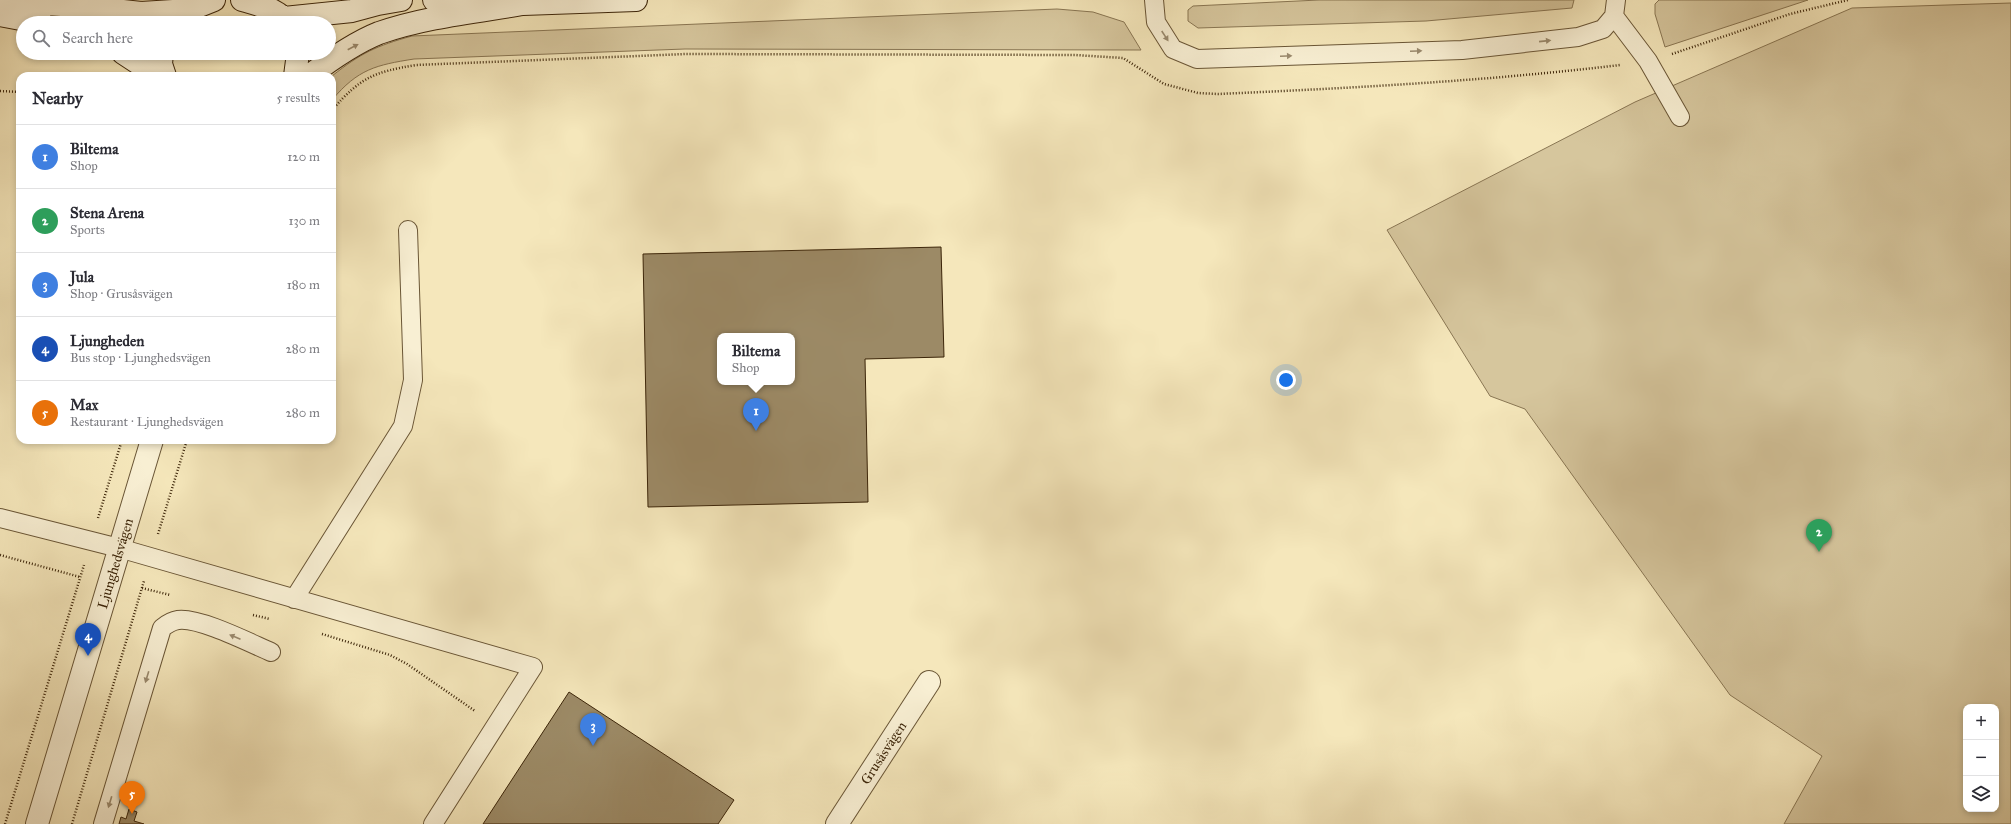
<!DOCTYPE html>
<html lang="en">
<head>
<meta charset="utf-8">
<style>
	:root { --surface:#fff; --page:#f7f7f7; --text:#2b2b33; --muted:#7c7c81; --line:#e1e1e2; --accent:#b45309 }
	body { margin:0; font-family:"IM FELL Great Primer",serif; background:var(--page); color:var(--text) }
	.controls { position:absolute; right:12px; bottom:12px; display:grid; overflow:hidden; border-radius:8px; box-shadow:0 2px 6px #0003 }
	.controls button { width:36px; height:36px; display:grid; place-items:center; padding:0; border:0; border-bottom:1px solid var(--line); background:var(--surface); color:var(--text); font:20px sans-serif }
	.you { position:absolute; left:1286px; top:380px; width:14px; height:14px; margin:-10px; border:3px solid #fff; border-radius:50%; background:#1a73e8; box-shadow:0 0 0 6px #1a73e833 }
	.badge { display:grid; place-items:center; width:26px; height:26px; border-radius:50%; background:var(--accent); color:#fff; font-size:13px; font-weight:700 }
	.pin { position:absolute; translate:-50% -33px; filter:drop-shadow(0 1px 2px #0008) }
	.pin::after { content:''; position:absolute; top:21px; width:14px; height:12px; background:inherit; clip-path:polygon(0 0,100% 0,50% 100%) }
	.popup { position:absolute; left:717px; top:333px; width:78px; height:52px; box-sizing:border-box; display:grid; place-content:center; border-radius:8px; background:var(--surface); filter:drop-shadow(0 1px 3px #0005); font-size:13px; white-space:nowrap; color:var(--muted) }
	.popup b { font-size:15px; color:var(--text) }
	.popup::after { content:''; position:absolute; left:50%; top:100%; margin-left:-8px; border:8px solid transparent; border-top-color:var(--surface) }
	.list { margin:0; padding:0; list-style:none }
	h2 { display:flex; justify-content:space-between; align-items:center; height:52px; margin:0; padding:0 16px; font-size:17px }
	h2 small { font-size:13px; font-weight:400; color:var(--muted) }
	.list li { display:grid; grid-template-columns:26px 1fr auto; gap:12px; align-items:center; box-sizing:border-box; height:64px; padding:0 16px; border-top:1px solid var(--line) }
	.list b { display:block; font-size:15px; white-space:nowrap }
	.list p { margin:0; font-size:13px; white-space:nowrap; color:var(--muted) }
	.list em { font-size:13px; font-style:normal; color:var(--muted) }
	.icon { flex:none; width:22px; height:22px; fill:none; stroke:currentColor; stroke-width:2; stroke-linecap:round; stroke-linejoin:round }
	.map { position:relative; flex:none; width:2011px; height:824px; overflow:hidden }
	.search { position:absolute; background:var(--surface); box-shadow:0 2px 6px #0003; left:16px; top:16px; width:320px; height:44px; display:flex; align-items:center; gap:10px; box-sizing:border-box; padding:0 14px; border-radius:22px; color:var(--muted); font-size:15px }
	.panel { position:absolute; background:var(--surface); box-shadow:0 2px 6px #0003; left:16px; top:72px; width:320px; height:372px; border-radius:12px }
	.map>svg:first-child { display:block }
	.green { fill:#d6c69d; stroke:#897653; fill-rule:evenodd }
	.building { fill:#9c8a66; stroke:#3c2509; fill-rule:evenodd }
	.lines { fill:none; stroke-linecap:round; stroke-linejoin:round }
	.service-casing { stroke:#6a5636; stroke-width:20 }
	.minor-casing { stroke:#6a5636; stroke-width:24 }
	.secondary-casing { stroke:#3c2509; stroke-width:24 }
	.path { stroke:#3c2509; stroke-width:2.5; stroke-dasharray:1 2; stroke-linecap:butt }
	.service { stroke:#f8efd3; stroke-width:18 }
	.minor { stroke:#f8efd3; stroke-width:22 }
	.secondary { stroke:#f8efd3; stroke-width:22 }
	.oneway { fill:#9a8a6e }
	.labels { text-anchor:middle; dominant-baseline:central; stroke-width:3.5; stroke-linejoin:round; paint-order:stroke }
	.street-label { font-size:14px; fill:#3c2509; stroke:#f8efd3 }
</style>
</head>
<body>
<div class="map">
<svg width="2011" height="824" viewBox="0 0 2011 824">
	<rect width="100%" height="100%" fill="#f5e7bb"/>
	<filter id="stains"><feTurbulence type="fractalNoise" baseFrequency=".005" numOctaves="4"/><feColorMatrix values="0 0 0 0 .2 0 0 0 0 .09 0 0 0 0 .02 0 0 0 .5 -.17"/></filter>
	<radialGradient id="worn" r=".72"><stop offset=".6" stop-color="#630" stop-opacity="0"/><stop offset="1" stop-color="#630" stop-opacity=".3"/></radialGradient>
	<path class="green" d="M1319,0h255l-2,8 -146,13 -228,7 -10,-7v-11l5,-4z
		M1659,0h149l-143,47 -10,-33v-10z
		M2011,3v821h-227l38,-68 -92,-61 -205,-286 -35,-13 -103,-166 248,-128 217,-94zM1966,707h30v102h-30z
		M1057,9l36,3 31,10 17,28 -456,-1 -271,10c-38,6 -56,10 -82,41v-24c29,-23 44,-30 80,-40z"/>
	<path class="building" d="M941,247l3,110 -79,2 3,143 -220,5 -5,-253zM720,336h72v46h-72z
		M569,692l165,108 -16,24h-235z
		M129,809l8,3 -3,9 10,3h-25l2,-7 5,2z"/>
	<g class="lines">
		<g class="service-casing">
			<path id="service" d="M1154,0l2,22 17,27 24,10 265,-9 116,-13 25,-8 11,-13 2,-16
				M1614,16l34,45 32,56
				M0,518l119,30 414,119 -100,157
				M294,599l109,-173 10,-46 -5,-150
				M103,824l59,-196c5,-4 9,-7 16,-8 21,-3 72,23 93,32"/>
		</g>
		<g class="minor-casing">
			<g id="minor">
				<path id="s1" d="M37,824l115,-384"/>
				<path id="s2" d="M837,824l92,-142"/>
			</g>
		</g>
		<g class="secondary-casing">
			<path id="secondary" d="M242,0c14,4 37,9 45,23
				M434,0l89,4 113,-4
				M0,5l27,-2 52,3 62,7 48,-3
				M0,15l42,8
				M284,18l68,-7 26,-7 23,-4
				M178,21l11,-11 25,-10
				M123,53l35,23
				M162,53l-1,11 4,12
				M295,76l3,-23
				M309,76c21,-16 45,-33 70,-43 46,-16 96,-21 144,-29"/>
		</g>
		<path class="path" d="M1672,54l118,-40 58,-14
			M0,91l20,1
			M332,110c29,-33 42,-38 84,-45l270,-11 389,1 48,3 41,26 34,9 20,1c135,-6 268,-13 402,-29
			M98,518l24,-78
			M158,534l29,-94
			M0,555l80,22
			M142,588l28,7
			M253,615l17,4
			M322,634l68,21 17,9 68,47
			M5,824l79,-259
			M72,824l72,-243"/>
		<use href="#service" class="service"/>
		<use href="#minor" class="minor"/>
		<use href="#secondary" class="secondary"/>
	</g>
	<defs><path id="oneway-solid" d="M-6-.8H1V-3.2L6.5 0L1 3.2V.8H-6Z"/></defs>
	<g class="oneway">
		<use href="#oneway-solid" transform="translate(1165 36) rotate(57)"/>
		<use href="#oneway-solid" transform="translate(1545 41) rotate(-6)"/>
		<use href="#oneway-solid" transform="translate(353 47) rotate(-28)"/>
		<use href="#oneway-solid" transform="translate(1416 51) rotate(-2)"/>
		<use href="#oneway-solid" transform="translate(1286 56) rotate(-2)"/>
		<use href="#oneway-solid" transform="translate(235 637) rotate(-157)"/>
		<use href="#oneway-solid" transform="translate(147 677) rotate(107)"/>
		<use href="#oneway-solid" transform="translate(110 802) rotate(107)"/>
	</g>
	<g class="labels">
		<g class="street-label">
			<text stroke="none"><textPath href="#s1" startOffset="272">Ljunghedsvägen</textPath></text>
			<text stroke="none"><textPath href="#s2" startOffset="85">Grusåsvägen</textPath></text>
		</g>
	</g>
	<rect width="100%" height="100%" filter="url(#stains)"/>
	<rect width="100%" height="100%" fill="url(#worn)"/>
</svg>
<div class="controls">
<button>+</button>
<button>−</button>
<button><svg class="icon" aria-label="layers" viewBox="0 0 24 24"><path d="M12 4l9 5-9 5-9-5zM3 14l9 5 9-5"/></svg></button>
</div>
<div class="you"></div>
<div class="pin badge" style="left:756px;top:431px;background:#3f7fe0">1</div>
<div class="popup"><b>Biltema</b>Shop</div>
<div class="pin badge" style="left:1819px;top:552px;background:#2e9e5b">2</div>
<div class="pin badge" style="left:593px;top:746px;background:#3f7fe0">3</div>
<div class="pin badge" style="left:88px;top:656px;background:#1a4fb4">4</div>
<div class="pin badge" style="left:132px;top:814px;background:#e8710a">5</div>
<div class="search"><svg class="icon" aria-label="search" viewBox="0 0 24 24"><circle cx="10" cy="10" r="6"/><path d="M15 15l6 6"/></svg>Search here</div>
<section class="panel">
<h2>Nearby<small>5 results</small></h2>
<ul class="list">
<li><span class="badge" style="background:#3f7fe0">1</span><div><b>Biltema</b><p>Shop</p></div><em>120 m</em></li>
<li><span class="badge" style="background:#2e9e5b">2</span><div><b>Stena Arena</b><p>Sports</p></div><em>130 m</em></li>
<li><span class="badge" style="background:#3f7fe0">3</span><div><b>Jula</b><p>Shop · Grusåsvägen</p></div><em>180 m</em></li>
<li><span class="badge" style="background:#1a4fb4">4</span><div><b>Ljungheden</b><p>Bus stop · Ljunghedsvägen</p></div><em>280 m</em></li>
<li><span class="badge" style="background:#e8710a">5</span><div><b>Max</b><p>Restaurant · Ljunghedsvägen</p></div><em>280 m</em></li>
</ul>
</section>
</div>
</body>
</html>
